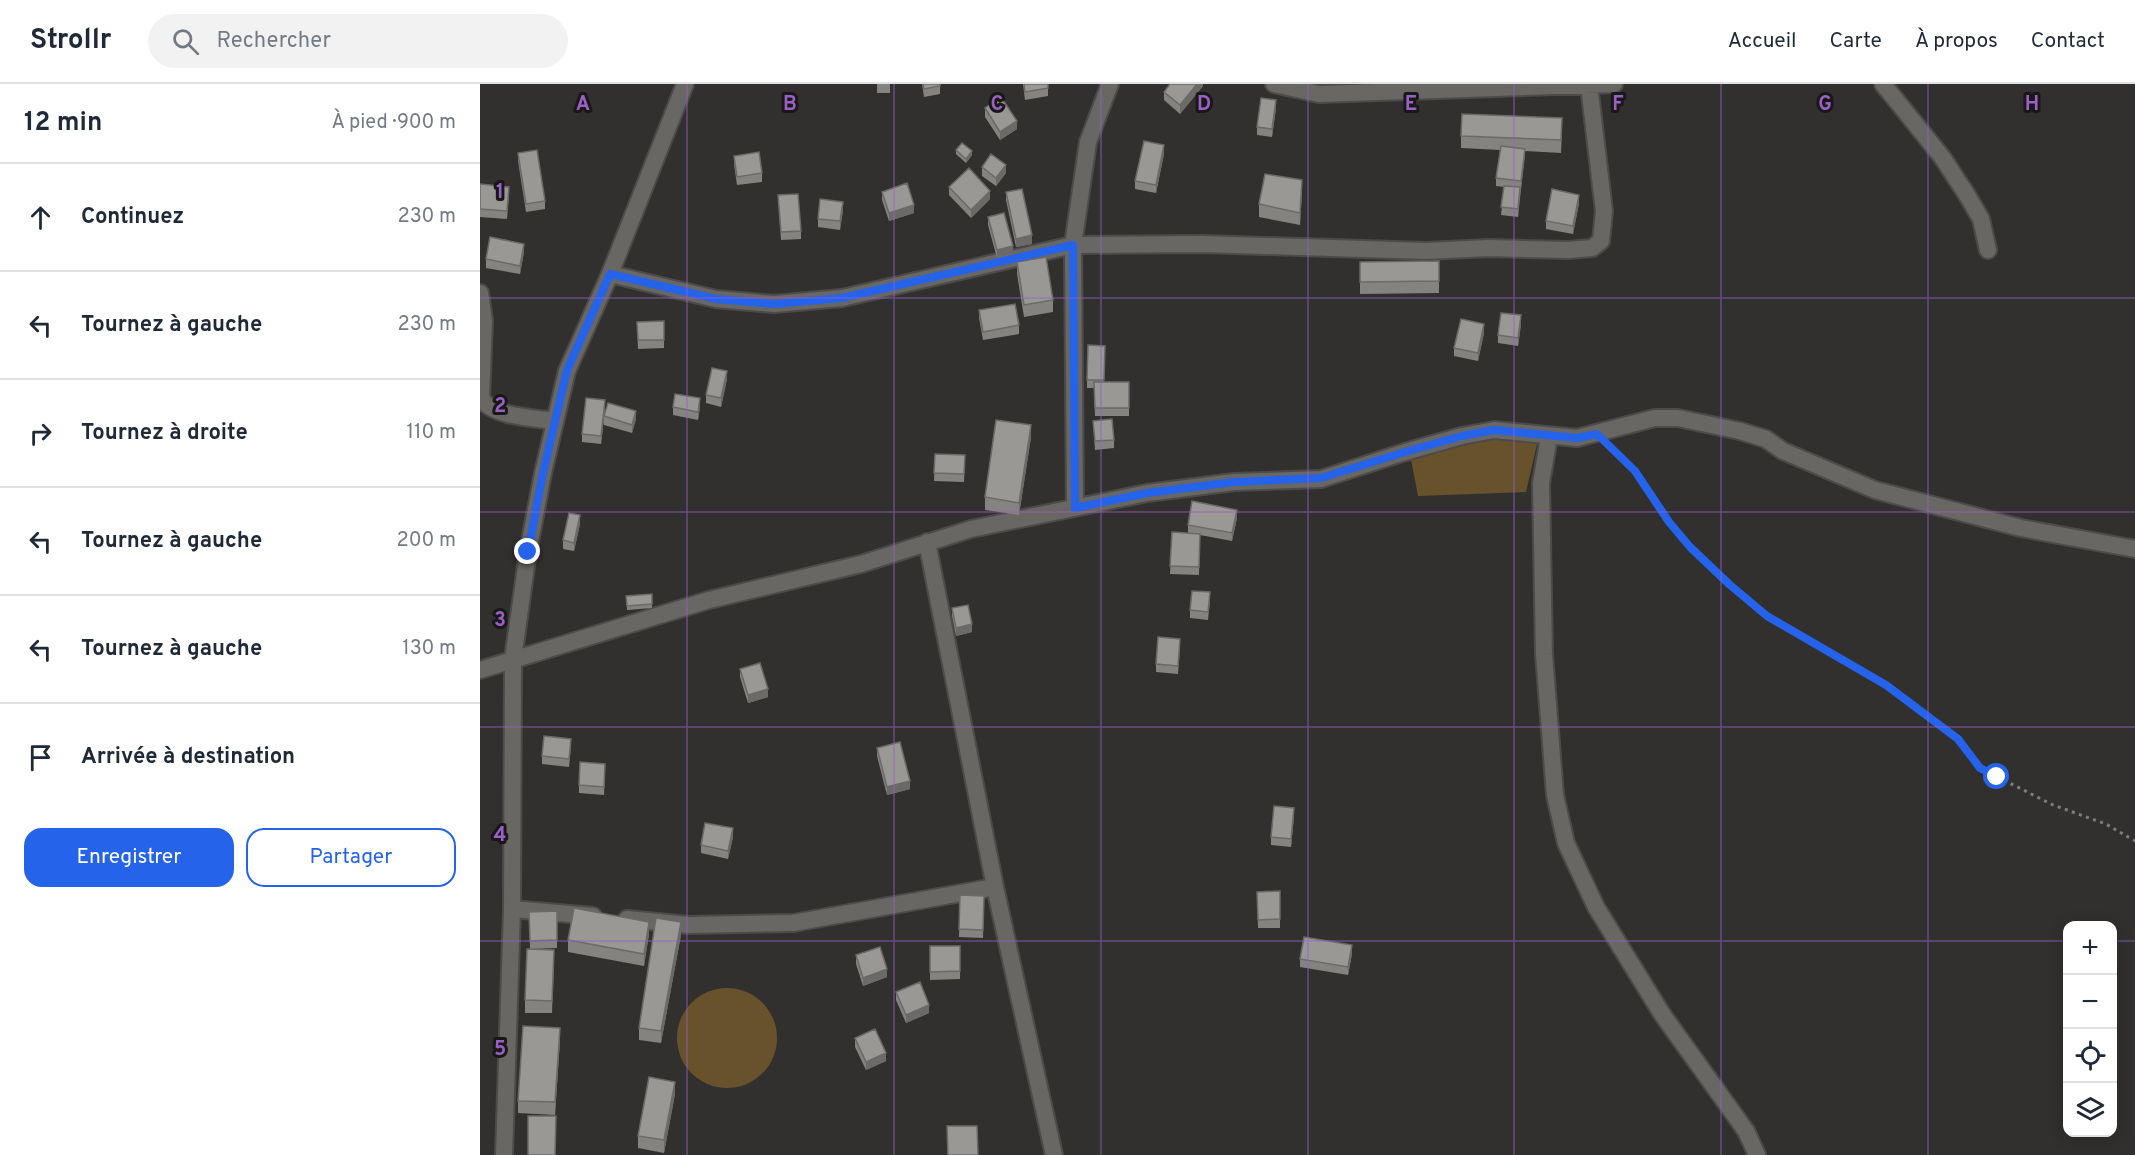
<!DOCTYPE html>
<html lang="fr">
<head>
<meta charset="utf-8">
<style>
	:root { --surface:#fff; --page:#f2f2f3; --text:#1f2937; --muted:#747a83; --line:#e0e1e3; --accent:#2563eb }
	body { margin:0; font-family:Overpass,sans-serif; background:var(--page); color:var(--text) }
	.controls { position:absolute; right:18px; bottom:18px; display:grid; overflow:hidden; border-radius:12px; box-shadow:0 3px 15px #0003 }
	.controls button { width:54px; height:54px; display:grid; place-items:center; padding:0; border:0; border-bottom:2px solid var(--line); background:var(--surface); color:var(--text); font:30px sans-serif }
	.stop { position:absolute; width:18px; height:18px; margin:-14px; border:4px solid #2563eb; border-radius:50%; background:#fff }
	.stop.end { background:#2563eb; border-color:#fff; box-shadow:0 2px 6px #0008 }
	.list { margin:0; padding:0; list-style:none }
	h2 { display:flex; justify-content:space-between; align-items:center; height:78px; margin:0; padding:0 24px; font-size:26px }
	h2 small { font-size:20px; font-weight:400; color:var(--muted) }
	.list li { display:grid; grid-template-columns:39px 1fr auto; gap:18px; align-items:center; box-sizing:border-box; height:108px; padding:0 24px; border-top:2px solid var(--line) }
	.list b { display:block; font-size:22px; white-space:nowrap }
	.list em { font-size:20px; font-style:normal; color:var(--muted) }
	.actions { display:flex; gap:12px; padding:18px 24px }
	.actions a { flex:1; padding:14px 0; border:2px solid var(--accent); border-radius:18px; text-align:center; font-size:21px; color:var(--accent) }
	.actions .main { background:var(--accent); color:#fff }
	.icon { flex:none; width:33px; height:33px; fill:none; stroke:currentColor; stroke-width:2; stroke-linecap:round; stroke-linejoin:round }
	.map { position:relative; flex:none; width:1655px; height:1071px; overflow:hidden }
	header { display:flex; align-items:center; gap:36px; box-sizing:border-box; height:84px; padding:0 30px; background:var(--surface); border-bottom:2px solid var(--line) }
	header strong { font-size:28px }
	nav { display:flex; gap:33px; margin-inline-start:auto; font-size:21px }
	.search { width:420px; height:54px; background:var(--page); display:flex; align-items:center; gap:15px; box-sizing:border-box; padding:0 21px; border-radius:33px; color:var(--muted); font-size:22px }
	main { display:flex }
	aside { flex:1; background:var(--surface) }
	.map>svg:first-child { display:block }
	.green { fill:#68522c }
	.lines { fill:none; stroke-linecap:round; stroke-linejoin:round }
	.minor-casing { stroke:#4d4b49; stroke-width:20 }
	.tertiary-casing { stroke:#4d4b49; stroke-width:20 }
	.path { stroke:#807e7c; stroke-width:3; stroke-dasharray:3 4.5; stroke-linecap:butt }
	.minor { stroke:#696764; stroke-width:16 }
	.tertiary { stroke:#696764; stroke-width:16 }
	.wall { fill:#84837f }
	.shaded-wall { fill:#6b6a68 }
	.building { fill:#999894; stroke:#6b6a68; stroke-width:1.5 }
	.route { stroke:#2563eb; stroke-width:8 }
	.grid { fill:none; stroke:#9961c7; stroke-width:1.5; stroke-opacity:0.55 }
	.grid-label { font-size:20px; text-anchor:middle; font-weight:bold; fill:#9961c7; stroke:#191817; stroke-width:6; stroke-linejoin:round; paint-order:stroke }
</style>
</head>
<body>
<header>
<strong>Strollr</strong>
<div class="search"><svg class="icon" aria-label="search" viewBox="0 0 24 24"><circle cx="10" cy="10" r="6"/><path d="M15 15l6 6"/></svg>Rechercher</div>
<nav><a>Accueil</a><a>Carte</a><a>À propos</a><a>Contact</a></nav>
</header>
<main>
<aside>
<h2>12 min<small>À pied · 900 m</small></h2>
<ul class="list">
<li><svg class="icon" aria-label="ahead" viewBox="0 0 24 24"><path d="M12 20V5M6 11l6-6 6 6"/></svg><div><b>Continuez</b></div><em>230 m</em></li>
<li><svg class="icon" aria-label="left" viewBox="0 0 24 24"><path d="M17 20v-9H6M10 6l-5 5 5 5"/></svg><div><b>Tournez à gauche</b></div><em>230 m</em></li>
<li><svg class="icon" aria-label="right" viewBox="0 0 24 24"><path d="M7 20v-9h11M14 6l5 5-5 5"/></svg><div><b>Tournez à droite</b></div><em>110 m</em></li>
<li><svg class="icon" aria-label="left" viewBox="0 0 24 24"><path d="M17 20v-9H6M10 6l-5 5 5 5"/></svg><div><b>Tournez à gauche</b></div><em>200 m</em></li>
<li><svg class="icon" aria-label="left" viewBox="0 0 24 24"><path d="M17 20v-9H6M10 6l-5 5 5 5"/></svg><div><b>Tournez à gauche</b></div><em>130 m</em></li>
<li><svg class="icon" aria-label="arrive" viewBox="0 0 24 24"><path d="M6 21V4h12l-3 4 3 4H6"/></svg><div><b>Arrivée à destination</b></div></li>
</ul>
<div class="actions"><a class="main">Enregistrer</a><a>Partager</a></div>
</aside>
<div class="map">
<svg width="1655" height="1071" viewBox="0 0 1655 1071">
	<rect width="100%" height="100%" fill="#32302e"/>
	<path class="green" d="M1010,351l48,5 -12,52 -108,4 -8,-42z
		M197 954a50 50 0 1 1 100 0a50 50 0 1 1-100 0Z"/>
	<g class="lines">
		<g class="minor-casing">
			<path id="minor" d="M794,0l45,10 295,-10
				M1403,0l59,73 25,38 14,24 7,31
				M130,190l106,25 58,5 68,-6 231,-53 130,-1 223,7 63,-3 79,2 24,-2 9,-7 3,-30 -15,-126
				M0,209l4,28 -3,77c10,19 54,20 74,23
				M1069,353l-8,46 3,171 11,141 11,48 30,64 66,107 84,117 11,24
				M595,424l-2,-263 15,-103 22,-58
				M447,458l68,345 59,268
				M0,586l229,-70 152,-36 110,-35 176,-36 87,-11 87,-3 84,-27 57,-16 32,-6 83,8 78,-20h23l62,13 26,8 17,12 92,39 146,38 114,21
				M32,825l81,7
				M147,835l62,6 104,-2 202,-36"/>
		</g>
		<g class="tertiary-casing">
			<path id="tertiary" d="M24,1071l8,-246 1,-250 15,-107 15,-79 24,-102 43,-97 75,-190"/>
		</g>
		<path class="path" d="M1129,361l26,26 34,51 21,25 40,38 37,31 119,69 72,54 22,29 73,37 53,19 29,17"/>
		<use href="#minor" class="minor"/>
		<use href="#tertiary" class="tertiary"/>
	</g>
	<path class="wall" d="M397,0h13v9h-13z
		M442,0h18v10l-16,3z
		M543,0h25v12l-23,4z
		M723,0v2l-23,28 -16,-14v-8z
		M505,24l32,21 -17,11 -15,-23z
		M796,24l-4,29 -15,-2v-8z
		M1082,46l-1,23 -36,-2 -7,66 -17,-2 3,-28 -8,-1v-8l4,-28 -39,-2v-12z
		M476,66l16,5 -6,8 -10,-9z
		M38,69l27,48v8l-19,3 -8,-51z
		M684,70l-8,39 -21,-4v-8z
		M254,72l28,17v9l-25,3 -3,-21z
		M502,83l24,6 -10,13 -14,-10z
		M0,100l29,11 -2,24 -27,-2z
		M469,103l41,12 -19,19 -22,-23z
		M402,108l32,21 -25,8 -7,-21z
		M526,108l26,52 -16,3 -10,-47z
		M822,108l-2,33 -41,-8v-13z
		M298,111l23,36v8l-20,1z
		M1099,119l-6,31 -27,-5v-8z
		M363,126l-3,20 -22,-3v-8z
		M508,133l25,37 -16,4 -9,-33z
		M44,168l-4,22 -34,-6v-9z
		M959,177v32l-79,1v-32z
		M537,178l36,38v12l-29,5 -7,-43z
		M499,226l40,15v9l-36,6 -4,-22z
		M184,237v27l-26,1 -1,-27z
		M1041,240l-3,22 -20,-3v-8z
		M1004,249l-6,28 -24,-5v-8z
		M625,262l-1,36h25v34h-34l-1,-28h-7v-8z
		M247,295l-6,28 -15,-4v-8z
		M193,323h27l-2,13 -25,-5z
		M125,324l-1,7 32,4 -4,14 -28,-8v-6l-3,25 -19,-2v-8z
		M613,337l21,19v8l-19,2z
		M551,353l-12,78 -34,-5v-13z
		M455,370l30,1 -1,27 -30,-1z
		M757,434l-5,23 -32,-6 -1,40 -29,-1 2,-42 16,1v-8z
		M100,440l-6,27 -11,-2v-9z
		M172,510v14l-25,2 -1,-14z
		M730,517l-2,19 -18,-2v-8z
		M472,524l20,24 -16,4 -4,-20z
		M700,563l-2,27 -22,-2v-8z
		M260,585l28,28 -20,6 -8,-26z
		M91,663l-2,20 -27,-3v-8z
		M397,664l33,41 -23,6 -10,-39z
		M125,688l-1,23 -25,-2v-8z
		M814,732l-3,31 -20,-2v-8z
		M253,753l-5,22 -27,-6v-8z
		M800,807v37h-22l-1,-36z
		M480,811l24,1 -1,42 -24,-1z
		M77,827v37l-27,1 -1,-37z
		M169,850l-5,32 -76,-14v-12z
		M201,851l-20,108 -22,-3v-12z
		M450,862h30v33l-30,1z
		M872,870l-4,21 -48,-8v-8z
		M376,871l31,22 -24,9 -7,-22z
		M74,878l-2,51h-27v-13z
		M416,908l33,21 -23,10 -10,-23z
		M375,954l31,23 -20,9 -11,-23z
		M80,956l-5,75 -37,-2v-12z
		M195,1010l-11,59 -26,-5v-12z"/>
	<path class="shaded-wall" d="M717,0h6v2l-23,28v-9z
		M796,16v8l-4,29v-8z
		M537,37v8l-17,11v-8z
		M684,61v9l-8,39v-8z
		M1045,65v8l-4,32v-8z
		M492,67v4l-6,8v-4z
		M526,81v8l-10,13v-8z
		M510,107v8l-19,19v-8z
		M1099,111v8l-6,31v-8z
		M363,118v8l-3,20v-9z
		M434,121v8l-25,8v-8z
		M552,151v9l-16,3v-8z
		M44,160v8l-4,22v-8z
		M533,162v8l-16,4v-8z
		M1041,231v9l-3,22v-8z
		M1004,240v9l-6,28v-8z
		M247,287v8l-6,28v-9z
		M220,314v9l-2,13v-8z
		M125,316v8l-4,36v-8z
		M156,327v8l-4,14v-8z
		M551,341v12l-12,78v-12z
		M757,426v8l-5,23v-8z
		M100,431v9l-6,27v-8z
		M492,540v8l-16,4v-8z
		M288,605v8l-20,6v-8z
		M430,697v8l-23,6v-8z
		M814,724v8l-3,31v-8z
		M253,744v9l-5,22v-8z
		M169,838v12l-5,32v-12z
		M201,838v13l-20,108v-12z
		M872,861v9l-4,21v-8z
		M407,885v8l-24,9v-8z
		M449,921v8l-23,10v-8z
		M80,944v12l-5,75v-13z
		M406,969v8l-20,9v-8z
		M195,998v12l-11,59v-13z"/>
	<path class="building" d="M443,0h17v2l-16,3z
		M544,0h24v4l-23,4z
		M690,0h27l-17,21 -16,-13z
		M521,13l16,24 -17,11 -15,-24z
		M781,14l15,2 -4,29 -15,-2z
		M982,30l100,4 -1,22 -100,-4z
		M664,57l20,4 -8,40 -21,-4z
		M482,59l10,8 -6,8 -10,-9z
		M1021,62l24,3 -4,32 -25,-3z
		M57,66l8,51 -19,3 -8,-51z
		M279,68l3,21 -25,4 -3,-21z
		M511,70l15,11 -10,13 -14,-11z
		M489,84l21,23 -19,19 -22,-23z
		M785,90l37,6 -2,33 -41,-9z
		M427,99l7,22 -25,8 -7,-21z
		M0,100l29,3 -2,24 -27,-2z
		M1024,102l16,1 -2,22 -17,-2z
		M542,105l10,46 -16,4 -10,-47z
		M1072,105l27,6 -6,31 -27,-5z
		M318,110l3,37 -20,1 -3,-37z
		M340,115l23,3 -3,19 -22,-2z
		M524,129l9,33 -16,4 -9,-33z
		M10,153l34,7 -4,22 -34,-7z
		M566,173l7,43 -29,5 -7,-43z
		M959,177v20l-79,1v-20z
		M535,220l4,21 -36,7 -4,-22z
		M1021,229l20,2 -3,23 -20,-3z
		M981,235l23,5 -6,29 -24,-5z
		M184,237v19h-26l-1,-18z
		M608,261l17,1 -1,34h-17z
		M232,284l15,3 -6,27 -15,-3z
		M614,298h35v26h-34z
		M195,310l25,4 -2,14 -25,-5z
		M106,314l19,2 -4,36 -19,-2z
		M128,319l28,8 -4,14 -28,-9z
		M632,335l2,21 -19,1 -2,-20z
		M516,336l35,5 -12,78 -34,-6z
		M455,370l30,1 -1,19 -30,-1z
		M712,417l45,9 -5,23 -44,-8z
		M89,429l11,2 -6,28 -11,-3z
		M692,448l28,2 -1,33 -29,-1z
		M712,507l18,1 -2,20 -18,-2z
		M172,510v10l-25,2 -1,-10z
		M488,521l4,19 -16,4 -4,-20z
		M678,553l22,2 -2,27 -22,-2z
		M280,579l8,26 -20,6 -8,-26z
		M64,652l27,3 -2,20 -27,-3z
		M420,658l10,39 -23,6 -10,-39z
		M100,678l25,2 -1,23 -25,-2z
		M794,722l20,2 -3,31 -20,-2z
		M225,739l28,5 -5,23 -27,-6z
		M800,807v28l-22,1 -1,-28z
		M480,811l24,1 -1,34 -24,-1z
		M94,824l75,14 -5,32 -76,-14z
		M77,827v29l-27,1 -1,-29z
		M176,834l25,4 -20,109 -22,-3z
		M824,853l48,8 -4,22 -48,-8z
		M450,862h30v25l-30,1z
		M400,863l7,22 -24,9 -7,-23z
		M47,865l27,1 -2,51 -27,-1z
		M440,898l9,23 -23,10 -10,-23z
		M43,942l37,2 -5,74 -37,-1z
		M395,945l11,24 -20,9 -11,-24z
		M169,993l26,5 -11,58 -26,-4z
		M48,1032h28l-1,39h-27z
		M467,1042h30l1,29h-30z"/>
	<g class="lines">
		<path class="route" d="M48,468l15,-79 24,-103 43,-96 106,25 58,5 68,-6 231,-53 2,263 72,-15 87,-11 87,-4 84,-26 57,-16 32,-6 83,8 20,-4 38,37 34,51 21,25 40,38 37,31 119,69 72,54 22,29 17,9"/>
	</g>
	<path class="grid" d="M207,0v1071M414,0v1071M621,0v1071M828,0v1071M1034,0v1071M1241,0v1071M1448,0v1071M0,214h1655M0,428h1655M0,643h1655M0,857h1588M1632,857h23"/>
	<g class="grid-label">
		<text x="103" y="26">A</text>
		<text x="310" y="26">B</text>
		<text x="517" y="26">C</text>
		<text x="724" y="26">D</text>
		<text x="931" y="26">E</text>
		<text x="1138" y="26">F</text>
		<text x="1345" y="26">G</text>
		<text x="1552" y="26">H</text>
		<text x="20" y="114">1</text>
		<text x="20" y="328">2</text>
		<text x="20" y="542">3</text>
		<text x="20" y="757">4</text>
		<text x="20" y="971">5</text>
	</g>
</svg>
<div class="controls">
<button>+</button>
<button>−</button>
<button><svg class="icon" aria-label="locate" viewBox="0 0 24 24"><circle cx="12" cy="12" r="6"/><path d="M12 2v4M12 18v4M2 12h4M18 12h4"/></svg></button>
<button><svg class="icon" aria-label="layers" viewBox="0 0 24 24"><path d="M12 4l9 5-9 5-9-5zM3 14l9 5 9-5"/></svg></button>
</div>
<div class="stop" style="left:1517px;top:693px"></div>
<div class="stop end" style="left:48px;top:468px"></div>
</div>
</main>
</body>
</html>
